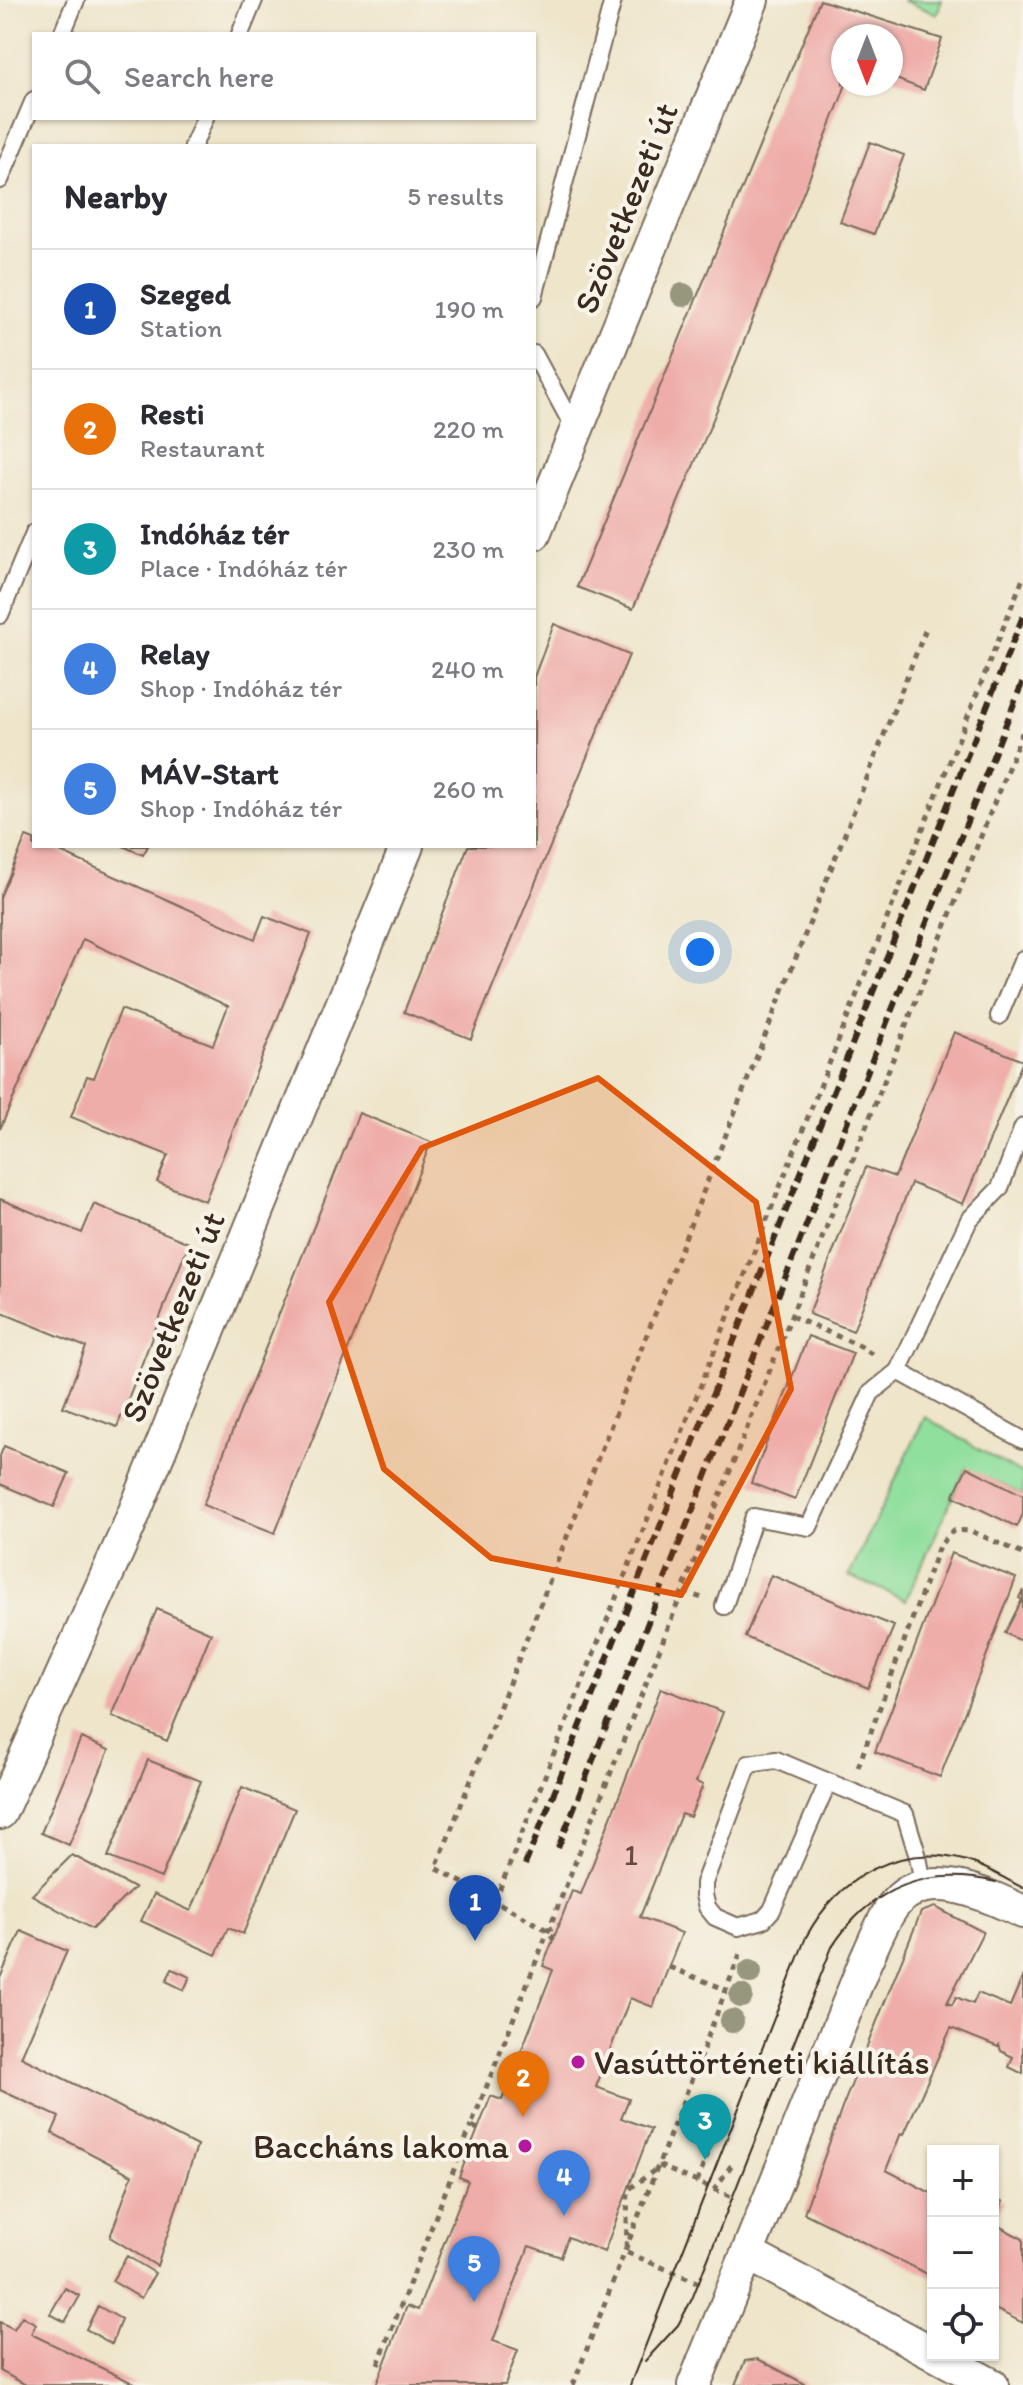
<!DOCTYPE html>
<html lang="en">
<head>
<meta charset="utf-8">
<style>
	:root { --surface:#fff; --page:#f7f7f7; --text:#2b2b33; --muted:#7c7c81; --line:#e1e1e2; --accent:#d93025 }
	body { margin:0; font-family:Itim,sans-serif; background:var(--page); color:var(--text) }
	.controls { position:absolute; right:24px; bottom:24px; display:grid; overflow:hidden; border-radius:0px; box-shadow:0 2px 6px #0004 }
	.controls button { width:72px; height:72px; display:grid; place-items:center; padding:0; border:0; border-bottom:2px solid var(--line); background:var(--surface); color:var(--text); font:40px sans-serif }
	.compass { position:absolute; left:831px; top:24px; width:72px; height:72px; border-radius:50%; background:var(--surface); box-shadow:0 2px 6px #0004; rotate:180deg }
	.you { position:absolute; left:700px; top:952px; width:28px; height:28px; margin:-20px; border:6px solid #fff; border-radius:50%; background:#1a73e8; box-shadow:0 0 0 12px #1a73e833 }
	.badge { display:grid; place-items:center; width:52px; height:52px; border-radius:50%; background:var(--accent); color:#fff; font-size:26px; font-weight:700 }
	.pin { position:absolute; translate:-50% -66px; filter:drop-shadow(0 2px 4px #0008) }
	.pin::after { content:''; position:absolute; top:42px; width:28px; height:24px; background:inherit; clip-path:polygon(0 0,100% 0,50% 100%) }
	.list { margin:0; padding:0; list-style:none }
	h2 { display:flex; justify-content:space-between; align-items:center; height:104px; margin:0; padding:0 32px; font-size:34px }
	h2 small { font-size:26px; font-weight:400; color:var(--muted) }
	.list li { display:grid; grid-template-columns:52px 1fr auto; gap:24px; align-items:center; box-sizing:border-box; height:120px; padding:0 32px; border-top:2px solid var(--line) }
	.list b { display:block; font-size:30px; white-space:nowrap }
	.list p { margin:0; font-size:26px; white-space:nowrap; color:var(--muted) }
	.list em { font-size:26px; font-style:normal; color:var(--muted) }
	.icon { flex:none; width:44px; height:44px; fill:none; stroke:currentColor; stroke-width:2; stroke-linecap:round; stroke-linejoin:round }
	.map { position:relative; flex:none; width:1023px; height:2385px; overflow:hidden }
	.search { position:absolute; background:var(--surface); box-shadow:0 2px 6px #0004; left:32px; top:32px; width:504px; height:88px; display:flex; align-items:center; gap:20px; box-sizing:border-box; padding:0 28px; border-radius:0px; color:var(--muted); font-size:30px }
	.panel { position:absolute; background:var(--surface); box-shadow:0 2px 6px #0004; left:32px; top:144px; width:504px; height:704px; border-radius:0px }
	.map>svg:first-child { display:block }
	.green { fill:#90df9d; stroke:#66845e; stroke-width:2 }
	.building { fill:#efada9 }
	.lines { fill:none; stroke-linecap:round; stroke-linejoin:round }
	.service-casing { stroke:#7a6b5a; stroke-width:20 }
	.minor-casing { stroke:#7a6b5a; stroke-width:36 }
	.path { stroke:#7a6b5a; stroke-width:5; stroke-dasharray:6 6; stroke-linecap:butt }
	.service { stroke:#fff; stroke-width:16 }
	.minor { stroke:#fff; stroke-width:32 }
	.tram { stroke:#3b2a1e; stroke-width:2 }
	.rail { stroke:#3b2a1e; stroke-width:6; stroke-dasharray:12 6; stroke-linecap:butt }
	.tree { fill:#97977d }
	.marked { fill:#df570d; fill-opacity:0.2; stroke:#df570d; stroke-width:6; stroke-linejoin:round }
	.poi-dot { fill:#b5179e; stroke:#f7f3e8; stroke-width:3 }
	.labels { text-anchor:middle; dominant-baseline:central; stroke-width:8; stroke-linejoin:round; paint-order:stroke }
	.number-label { font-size:30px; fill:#684b41 }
	.street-label { font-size:34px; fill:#3b2a1e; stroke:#f7f3e8 }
	.poi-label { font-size:34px; fill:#3b2a1e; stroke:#f7f3e8; text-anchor:start }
</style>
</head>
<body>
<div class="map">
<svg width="1023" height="2385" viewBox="0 0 1023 2385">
	<rect width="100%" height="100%" fill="#f7f3e8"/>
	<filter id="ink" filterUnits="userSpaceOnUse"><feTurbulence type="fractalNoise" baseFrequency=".0125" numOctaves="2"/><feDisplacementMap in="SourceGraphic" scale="16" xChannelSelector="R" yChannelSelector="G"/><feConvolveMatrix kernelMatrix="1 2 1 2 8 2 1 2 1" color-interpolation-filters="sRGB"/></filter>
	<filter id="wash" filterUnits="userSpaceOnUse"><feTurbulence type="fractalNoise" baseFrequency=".006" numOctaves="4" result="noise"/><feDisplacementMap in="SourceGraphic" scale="32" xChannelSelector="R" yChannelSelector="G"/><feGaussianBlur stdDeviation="1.8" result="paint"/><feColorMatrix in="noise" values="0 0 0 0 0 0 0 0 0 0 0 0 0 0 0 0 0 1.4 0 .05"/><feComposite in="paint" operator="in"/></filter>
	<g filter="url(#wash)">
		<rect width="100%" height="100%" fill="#eee5ca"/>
		<path class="green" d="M902,0h40l-5,14z
			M925,1417l98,58v20l-57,-27 -60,132 -57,-24z"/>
		<g id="blocks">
			<path class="building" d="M820,0l122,39 -18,51 -33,-13v-41h-48v48h3l-5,14 -127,319 -81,192 -56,-22z
				M870,142l34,13 -30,79 -34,-12z
				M554,624l75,31 -158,384 -67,-27 64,-166h66v-169z
				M26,837l8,3v6h13l208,93 9,-23 47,18 -106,267 -48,-19 11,-27 -97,-38 16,-41 7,2 27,-69 92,36 15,-39 -145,-67 -83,190v-232z
				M123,846h25l-5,9z
				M954,1032l69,29 -60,143 -52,-21 -58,148 -44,-17 57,-147 29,10z
				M359,1113l72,29 -156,391 -72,-28z
				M0,1199l82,34 12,-29 95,39 -72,184 -54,-20 23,-60 -86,-35z
				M808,1336l45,17 -58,147 -44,-17z
				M4,1446l65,27 -15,34 -54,-23v-28z
				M967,1467l56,28v19l-6,13 -64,-31z
				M951,1553l65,25 -76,199 -65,-25z
				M771,1575l123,51 -26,62 -123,-51z
				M1023,1590v52l-18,-9 17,-33 -3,-2z
				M157,1609l54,24 -44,108 -55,-25z
				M661,1688l62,24 -27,70 7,3 -13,32 -9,-3 -41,103 42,16 -29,74 -23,-9 -34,89 33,12 -8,19 30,11 -47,123 -36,-15 -7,20 -32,-11 -36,95 25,9 -13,35h-129l31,-79 11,4 50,-129 -9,-4 19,-48 13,-33 11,4 51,-130 -10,-4 29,-75 9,3z
				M81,1738l28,12 -40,95 -28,-12z
				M148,1760l53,21 -40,97 -53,-21z
				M242,1787l53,22 -52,125 -15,-6 -12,27 -75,-34 13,-27 37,17z
				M72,1855l62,33 -42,41 -60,-34z
				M935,1907l48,25 -36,71 5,2 4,-8 17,7 5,-11 32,13 13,-30v98l-14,-7 4,-10 -12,-6 -2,-6 -1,2 -47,-19 -47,106 -3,-1 -15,37 47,24v83l-129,-64 38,-105 79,-196z
				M21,1931l46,20 -46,106 176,89 -40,120 -47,-29 22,-62 -80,-42 7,-16 -59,-27v-112z
				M172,1969l18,8 -6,13 -18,-9z
				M993,2197l10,5 -10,19z
				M993,2223l30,16v84l-30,-15z
				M127,2256l28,17 -14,25 -29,-17z
				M65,2288l15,8 -15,26 -15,-8z
				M98,2306l23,13 -9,25 -26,-15z
				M22,2316l14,8 -5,10 106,51h-111l-26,-14v-49l14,7z
				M758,2359l49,26h-72l10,-24z"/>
		</g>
	</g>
	<g filter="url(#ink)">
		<use href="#blocks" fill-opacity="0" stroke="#7a6b5a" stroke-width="2"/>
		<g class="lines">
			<g class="service-casing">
				<path id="service" d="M62,34l14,-34
					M240,34l14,-34
					M193,146l12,-28
					M0,180l34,-80
					M534,297l79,-297
					M534,354l41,76
					M0,615l34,-82
					M999,1016l24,-57
					M898,1371l125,69
					M724,1606l30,-89 55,10 62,-134 27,-22 71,-151 31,-32 23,-61
					M828,1782l-56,128 -9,10 -25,7 -23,-10 -8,-10 -3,-12v-12l45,-119 27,-4 129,54 13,43 6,30"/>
			</g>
			<g class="minor-casing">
				<path id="minor" d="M534,534l218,-534
					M0,1813l128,-285 279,-682
					M748,2254l185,99
					M936,2355l56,30
					M694,2385l172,-425c8,-17 15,-36 25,-51 30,-46 95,-15 132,3"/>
			</g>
			<path class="path" d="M791,1316l69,30 16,11
				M684,1592l18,6
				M858,1767l81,-221 15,-16 17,1 52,23
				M495,1901l528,-1323
				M547,1930l-111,-62 491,-1242
				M554,1940l-7,-10 12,-5
				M669,1967l58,23
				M478,2129l-7,-3 552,-1396
				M697,2182l11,-29
				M714,2190l19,-27
				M699,2283l-73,-31 2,-62 32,-24 74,32
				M378,2364l93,-238
				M573,2385l167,-431"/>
			<use href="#service" class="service"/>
			<use href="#minor" class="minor"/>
			<path class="tram" d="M645,2361l33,-36 14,-26 140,-352c39,-60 95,-81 164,-65
				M630,2385l176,-448c32,-59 92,-96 161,-76 20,6 38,18 56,27"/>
			<path class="rail" d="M558,1848l465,-1167
				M525,1865l498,-1249"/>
		</g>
		<g class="tree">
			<circle cx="683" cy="295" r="12"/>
			<circle cx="750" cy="1972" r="12"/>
			<circle cx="741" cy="1996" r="12"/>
			<circle cx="732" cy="2021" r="12"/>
		</g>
	</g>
	<path class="marked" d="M598,1078l158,124 35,187 -110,206 -190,-37 -107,-89 -55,-167 93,-154z"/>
	<g class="poi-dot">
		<circle cx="578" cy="2062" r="8"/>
		<circle cx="525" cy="2146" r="8"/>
	</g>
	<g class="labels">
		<g class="number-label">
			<text x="631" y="1854">1</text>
		</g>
		<g class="street-label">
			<text transform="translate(626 208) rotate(-68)">Szövetkezeti út</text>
			<text transform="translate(173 1317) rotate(-68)">Szövetkezeti út</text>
		</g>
		<g class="poi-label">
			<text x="594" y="2062">Vasúttörténeti kiállítás</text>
			<text x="509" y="2146" text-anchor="end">Baccháns lakoma</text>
		</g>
	</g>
</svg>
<div class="controls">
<button>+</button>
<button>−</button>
<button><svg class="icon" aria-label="locate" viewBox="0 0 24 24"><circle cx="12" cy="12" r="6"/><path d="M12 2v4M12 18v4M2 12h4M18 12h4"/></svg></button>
</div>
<svg class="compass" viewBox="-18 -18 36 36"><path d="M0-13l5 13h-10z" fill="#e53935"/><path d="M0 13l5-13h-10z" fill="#7c7c81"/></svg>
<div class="you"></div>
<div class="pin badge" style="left:475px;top:1941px;background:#1a4fb4">1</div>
<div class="pin badge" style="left:523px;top:2117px;background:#e8710a">2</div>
<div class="pin badge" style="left:705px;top:2160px;background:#0f9aa8">3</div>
<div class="pin badge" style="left:564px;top:2216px;background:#3f7fe0">4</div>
<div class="pin badge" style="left:474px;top:2302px;background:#3f7fe0">5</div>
<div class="search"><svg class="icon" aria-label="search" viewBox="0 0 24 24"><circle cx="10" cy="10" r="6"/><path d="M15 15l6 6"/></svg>Search here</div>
<section class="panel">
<h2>Nearby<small>5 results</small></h2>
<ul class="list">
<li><span class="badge" style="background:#1a4fb4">1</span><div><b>Szeged</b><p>Station</p></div><em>190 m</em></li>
<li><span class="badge" style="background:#e8710a">2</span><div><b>Resti</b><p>Restaurant</p></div><em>220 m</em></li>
<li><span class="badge" style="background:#0f9aa8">3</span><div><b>Indóház tér</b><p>Place · Indóház tér</p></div><em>230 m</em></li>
<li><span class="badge" style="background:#3f7fe0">4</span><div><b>Relay</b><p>Shop · Indóház tér</p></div><em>240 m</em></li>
<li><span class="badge" style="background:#3f7fe0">5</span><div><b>MÁV-Start</b><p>Shop · Indóház tér</p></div><em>260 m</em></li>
</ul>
</section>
</div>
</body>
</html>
